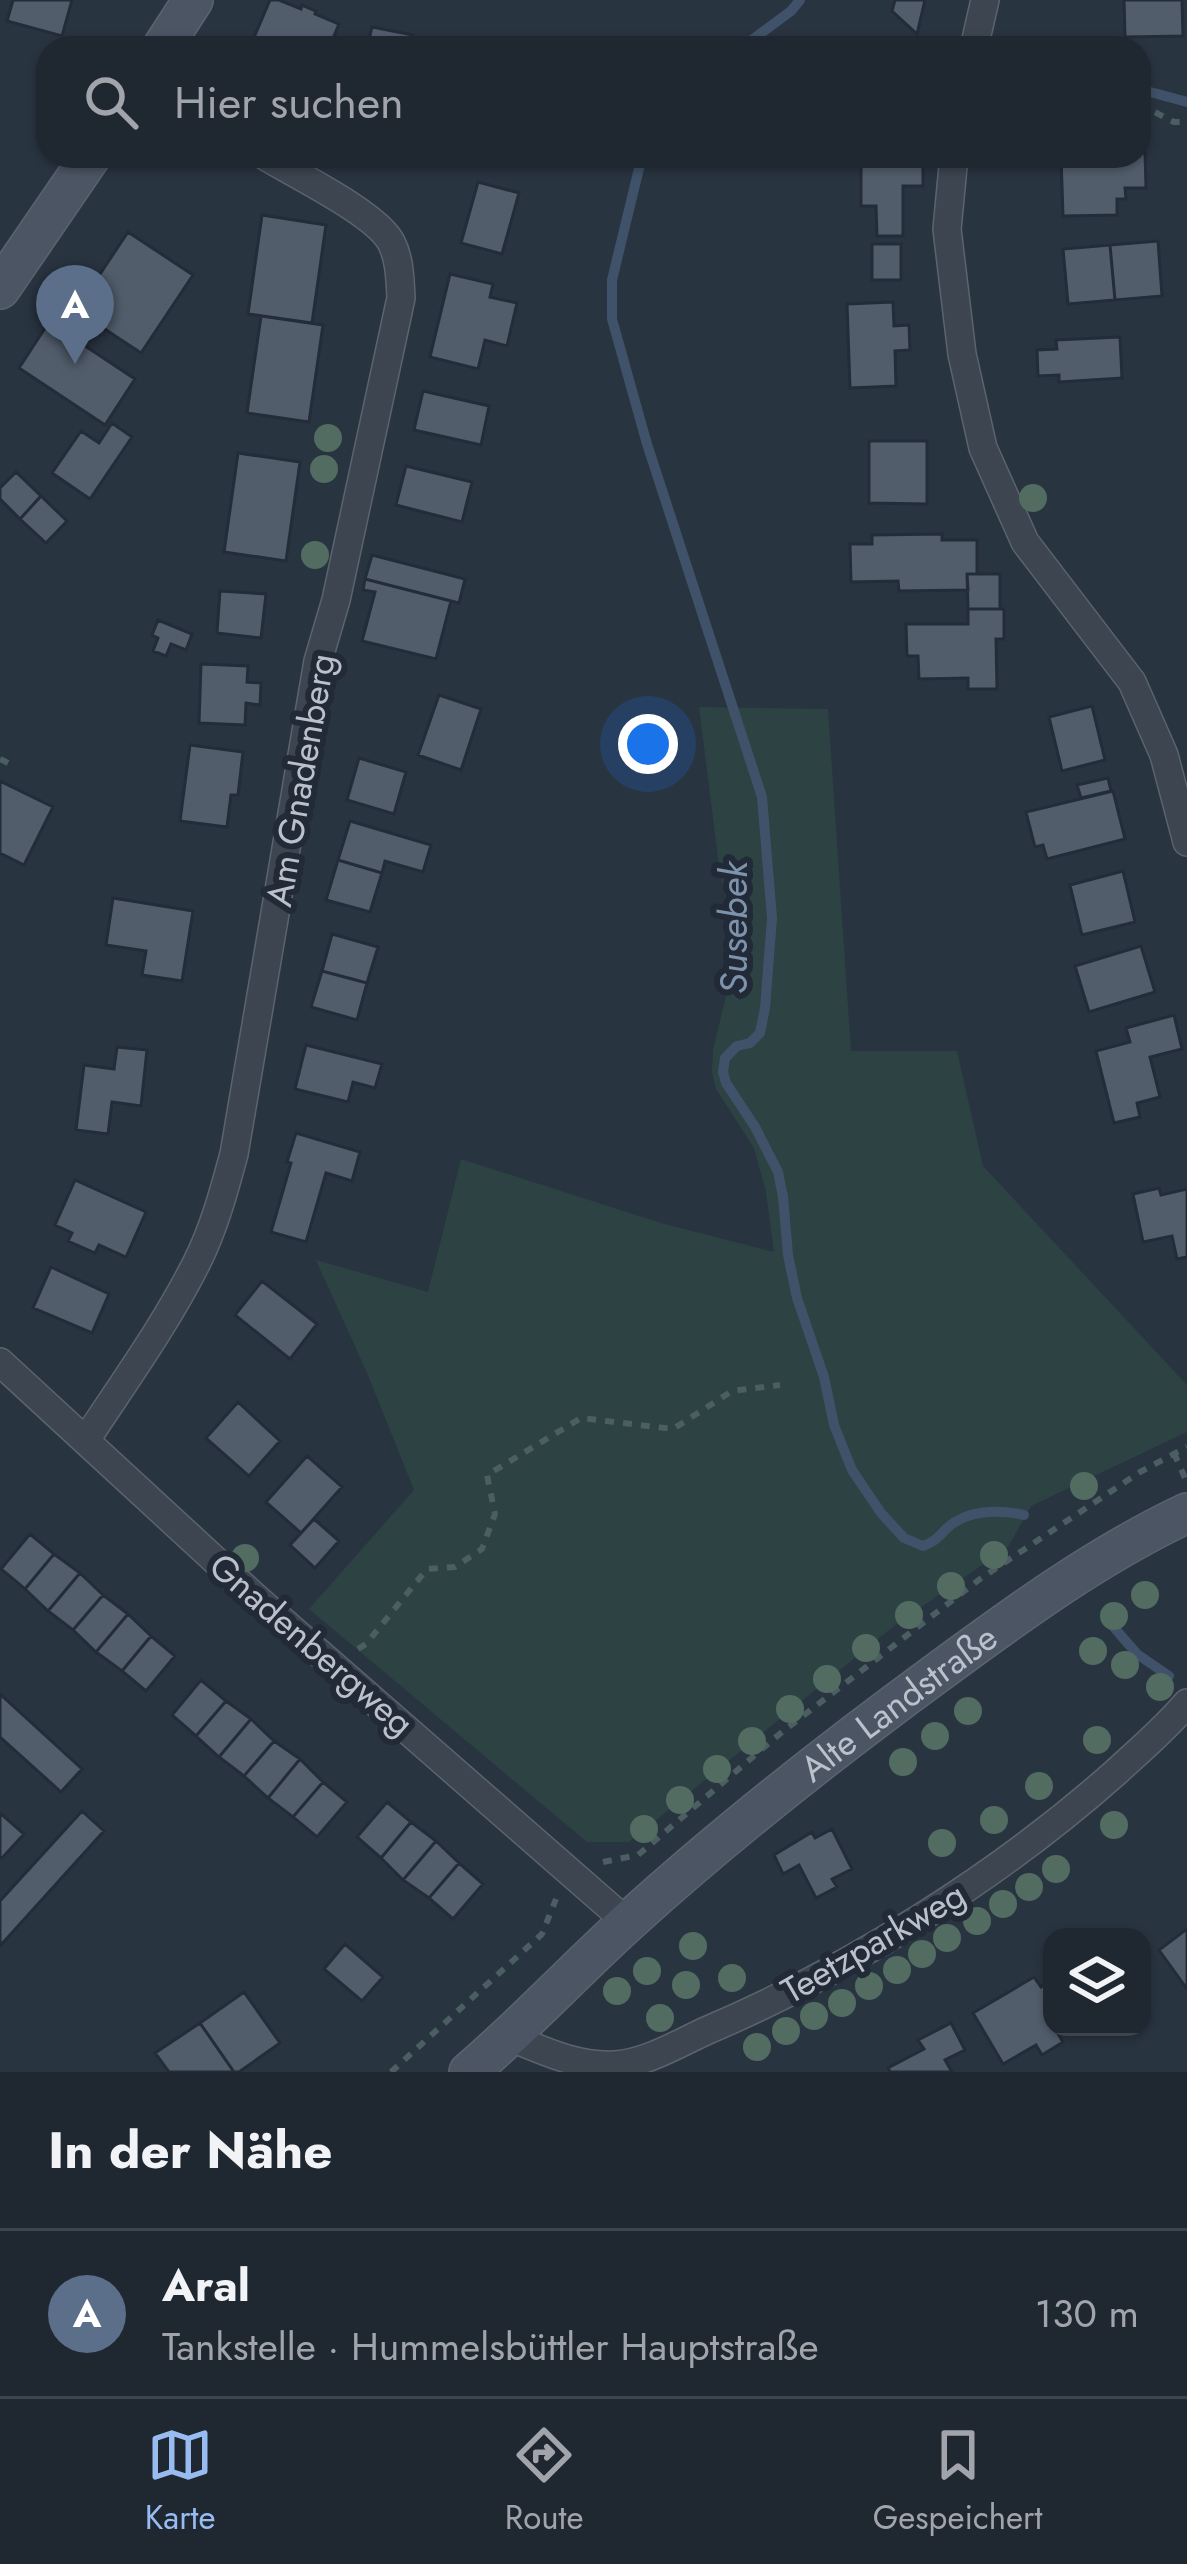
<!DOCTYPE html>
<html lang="de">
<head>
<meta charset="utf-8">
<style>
	:root { --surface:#1f2731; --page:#272f39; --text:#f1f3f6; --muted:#a1a5ab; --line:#3c444d; --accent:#98bcf2 }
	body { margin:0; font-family:Jost,sans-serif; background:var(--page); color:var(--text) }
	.controls { position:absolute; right:36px; bottom:36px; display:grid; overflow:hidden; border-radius:24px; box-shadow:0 3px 9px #0004 }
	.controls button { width:108px; height:108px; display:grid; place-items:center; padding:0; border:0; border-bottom:3px solid var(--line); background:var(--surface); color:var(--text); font:60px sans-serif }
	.you { position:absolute; left:648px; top:744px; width:42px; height:42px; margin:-30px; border:9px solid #fff; border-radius:50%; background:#1a73e8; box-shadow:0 0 0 18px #1a73e833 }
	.badge { display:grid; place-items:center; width:78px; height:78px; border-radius:50%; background:var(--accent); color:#fff; font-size:39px; font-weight:700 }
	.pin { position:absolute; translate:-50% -99px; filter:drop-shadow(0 3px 6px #0008) }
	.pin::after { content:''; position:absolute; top:63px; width:42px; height:36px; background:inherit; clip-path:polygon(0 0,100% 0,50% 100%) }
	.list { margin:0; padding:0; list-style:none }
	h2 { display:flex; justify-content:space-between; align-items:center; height:156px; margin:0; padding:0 48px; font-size:51px }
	h2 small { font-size:39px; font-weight:400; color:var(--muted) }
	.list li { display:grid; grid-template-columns:78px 1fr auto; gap:36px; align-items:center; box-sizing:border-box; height:168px; padding:0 48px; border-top:3px solid var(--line) }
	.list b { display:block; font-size:45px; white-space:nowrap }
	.list p { margin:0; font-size:39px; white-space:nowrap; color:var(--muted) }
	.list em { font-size:39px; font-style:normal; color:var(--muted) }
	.icon { flex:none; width:66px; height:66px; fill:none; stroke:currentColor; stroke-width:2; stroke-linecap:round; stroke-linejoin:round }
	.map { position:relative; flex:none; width:1187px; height:2072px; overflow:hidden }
	.search { position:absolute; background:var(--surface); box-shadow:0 3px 9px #0004; left:36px; right:36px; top:36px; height:132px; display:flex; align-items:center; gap:30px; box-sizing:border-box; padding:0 42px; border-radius:36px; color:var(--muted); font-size:45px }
	.sheet { height:324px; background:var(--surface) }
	nav { display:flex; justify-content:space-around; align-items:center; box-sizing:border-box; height:168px; border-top:3px solid var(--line); background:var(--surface); font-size:33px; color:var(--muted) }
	nav a { display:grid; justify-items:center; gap:6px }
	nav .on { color:var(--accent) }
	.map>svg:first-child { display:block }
	.green { fill:#2c4243 }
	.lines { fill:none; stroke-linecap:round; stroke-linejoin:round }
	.stream { stroke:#405269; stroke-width:10 }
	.building { fill:#525d6c; stroke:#232c38; stroke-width:3 }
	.street-casing { stroke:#5b636e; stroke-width:30 }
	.secondary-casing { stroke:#5b636e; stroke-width:42 }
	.path { stroke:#4b5e61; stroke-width:6; stroke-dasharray:9 9; stroke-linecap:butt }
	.street { stroke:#3d4551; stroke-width:27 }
	.secondary { stroke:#4b5564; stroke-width:39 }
	.tree { fill:#526c61 }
	.labels { text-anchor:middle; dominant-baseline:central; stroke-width:12; stroke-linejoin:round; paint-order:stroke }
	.street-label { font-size:36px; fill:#bac1cb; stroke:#212a36 }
	.water-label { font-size:39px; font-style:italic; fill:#7d92ab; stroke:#212a36 }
</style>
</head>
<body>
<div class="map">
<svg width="1187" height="2072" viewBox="0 0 1187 2072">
	<rect width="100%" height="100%" fill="#293441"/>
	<path class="green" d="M699,707l129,2 23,342h106l26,115 204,219v47l-156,74 -23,41 -114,79 -265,216h-42l-278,-233 105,-119 -47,-117 -51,-113 112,32 33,-133 200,64 113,29 -8,-60 -12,-44 -38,-59 -4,-17 1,-22 13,-54 10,-61 -16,-61z"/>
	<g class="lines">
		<path class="stream" d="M741,48l50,-37 9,-11
			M1139,89l48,13
			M642,156l-30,124v39l35,125 115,353 10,121 -7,90 -5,25 -10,10 -13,3 -12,12 -2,14 3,11 29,44 23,45 5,25 5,58 9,43 27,79 10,48 18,45 29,43 23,25 19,8c12,-4 15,-9 24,-18 20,-18 51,-19 77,-13
			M1111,1624l26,30 32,22"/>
	</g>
	<path class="building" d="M13,0h59l-10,36 -55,-15z
		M270,0h9l22,9 1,-4 14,6 -1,3 24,10 -10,24h-61l-16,-6z
		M895,0h30l-8,34 -25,-23z
		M1124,0h58l1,36 -58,1z
		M372,27l41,8 -3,13h-43z
		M1139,153h6l1,35h-21l1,11h-9v16l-54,1 -2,-60h78z
		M831,156l92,2v28h-20v50h-26l-1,-30h-15v-43h-30z
		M478,182l41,11 -17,61 -41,-11z
		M262,215l64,10 -14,98 -64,-9z
		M128,232l65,43 -52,78 -53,-35 -2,-23z
		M1158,241l4,55 -47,4 -5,-55z
		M872,244h29v36h-29z
		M1110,245l5,55 -47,4 -5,-55z
		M450,274l43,10 -3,13 27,6 -10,43 -22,-6 -7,29 -48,-12z
		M893,302l1,24 15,-1 1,25 -15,1 1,35 -46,2 -3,-84z
		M261,316l62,9 -14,97 -62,-9z
		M49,322l86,57 -30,46 -86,-57z
		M1120,337l2,41 -63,4v-7l-21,1 -1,-26 20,-1 -1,-9z
		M423,391l66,15 -8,39 -67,-15z
		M112,423l20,14 -42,62 -38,-26 29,-42 18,12z
		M869,441h58v63l-58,-1z
		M238,453l62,9 -14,99 -62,-9z
		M406,466l66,16 -10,40 -66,-17z
		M16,472l25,24 -21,23 -20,-20v-11z
		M41,496l26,25 -21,22 -26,-24z
		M942,534v6h35v34h-10l1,16 -69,1 -1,-10 -47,1 -1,-38h22v-9z
		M372,555l93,24 -6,24 -94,-24z
		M967,574h33v35h-32z
		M365,579l86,22 -15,58 -74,-18 13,-49 -12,-2z
		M220,591l46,3 -5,44 -44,-5z
		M968,609h36v30h-8l1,50h-29v-11l-49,1 -1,-23h-11l-1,-32h62z
		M158,620l34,14 -6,16 -15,-6 -5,12 -13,-5 5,-13 -6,-3z
		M201,664l47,2 -1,16 14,1 -1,22 -14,-2 -1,22 -46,-2z
		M439,695l42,14 -20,61 -43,-15z
		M1092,706l13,54 -43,11 -13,-54z
		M190,745l53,7 -5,43h-7l-4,32 -47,-6z
		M359,758l47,14 -12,42 -47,-14z
		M1108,778l3,13 -30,7 -4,-13z
		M0,781l53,26 -29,58 -24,-12z
		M1113,791l12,48 -78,20 -4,-14 -8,2 -9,-35z
		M350,821l81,24 -8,27 -38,-11 -3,12 -44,-13z
		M338,860l44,13 -12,39 -44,-12z
		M1123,871l12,51 -53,13 -12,-50z
		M113,898l80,13 -11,70 -40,-6 4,-24 -40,-6z
		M332,934l46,13 -11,36 -45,-12z
		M1141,946l14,46 -66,20 -14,-46z
		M322,971l45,12 -10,37 -46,-13z
		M1174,1015l8,34 -32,8 10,40 -23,6 3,14 -26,6 -18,-72 34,-9 -4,-14z
		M306,1045l76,19 -7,24 -22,-6 -5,20 -53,-13z
		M117,1047l30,3 -6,56 -29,-4 -4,32 -32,-4 8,-65 30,4z
		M296,1133l64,19 -8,29 -26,-8 -20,69 -35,-10 20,-69 -4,-1z
		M75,1180l71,32 -20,45 -27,-12 -4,8 -27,-12 4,-8 -17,-8z
		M1159,1188l2,7 26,-6v68l-10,2 -5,-23 -29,6 -10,-48z
		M51,1267l58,27 -17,39 -59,-25z
		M262,1281l55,43 -27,35 -55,-44z
		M238,1402l42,39 -31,35 -43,-38z
		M307,1456l35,31 -41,46 -35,-31z
		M314,1519l25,22 -24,27 -25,-23z
		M30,1534l24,20 -29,35 -24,-20z
		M54,1554l26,19 -32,38 -23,-22z
		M80,1573l23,22 -30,35 -25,-19z
		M103,1595l25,19 -32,38 -23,-22z
		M128,1614l23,22 -29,35 -26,-19z
		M151,1636l24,20 -29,35 -24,-20z
		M201,1680l25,21 -30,35 -24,-21z
		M0,1694l82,75 -21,23 -61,-55z
		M226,1701l25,18 -32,38 -23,-21z
		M251,1719l23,22 -30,35 -25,-19z
		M274,1741l26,18 -32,39 -24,-22z
		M300,1759l23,23 -30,35 -25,-19z
		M323,1782l24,20 -30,35 -24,-20z
		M387,1802l24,20 -30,36 -24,-21z
		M82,1811l22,20 -104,115v-45z
		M0,1813l24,21 -22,24 -2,-1z
		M411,1822l25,19 -33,39 -22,-22z
		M832,1829l20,40 -20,10 5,8 -21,11 -17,-33 -16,9 -9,-19 38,-23 3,6z
		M436,1841l23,22 -30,35 -26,-18z
		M459,1863l24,21 -30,35 -24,-21z
		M1187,1929v60l-28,-39z
		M345,1944l38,33 -21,24 -38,-32z
		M1034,1977l7,10 7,-4 4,7v37h12l-7,5 6,10 -21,13 -6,-10 -33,19 -30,-51z
		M244,1992l36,51 -41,29h-5l-34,-49z
		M200,2023l34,49h-65l-14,-19z
		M951,2023l14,27 -20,10 7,12h-62l-2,-4 36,-19 -6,-9z"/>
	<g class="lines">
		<g class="street-casing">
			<path id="street" d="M974,48l11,-48
				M954,156l-7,73 15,125 21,94 42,94 107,140 32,73 23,87
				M0,1362l255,235 372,325
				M86,1440c38,-58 80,-116 111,-178 17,-34 27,-71 37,-108l84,-493 18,-61 65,-302c-1,-18 -1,-39 -10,-56 -16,-29 -95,-67 -126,-86
				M510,2037c34,14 67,30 105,28 32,-2 64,-22 93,-35 143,-61 291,-154 407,-257 25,-23 50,-44 72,-70"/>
		</g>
		<g class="secondary-casing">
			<g id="secondary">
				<path d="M162,48l31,-48"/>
				<path d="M0,289l91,-133"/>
				<path id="s1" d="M469,2072c56,-48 105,-101 159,-150 99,-90 205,-173 313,-252 79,-58 157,-115 246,-157"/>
			</g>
		</g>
		<path class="path" d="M1139,104l35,18h13
			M0,759l14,7
			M1174,1453l11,25
			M358,1649l8,-5 61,-75 28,-2 27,-18 13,-35 -8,-39 94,-57 92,11 59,-38 48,-6
			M603,1862l35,-7 144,-123 198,-153 160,-107 47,-25
			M391,2072l151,-138 14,-35"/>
		<use href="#street" class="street"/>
		<use href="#secondary" class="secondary"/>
	</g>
	<g class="tree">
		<circle cx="328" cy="438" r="14"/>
		<circle cx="324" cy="469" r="14"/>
		<circle cx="1033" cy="498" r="14"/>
		<circle cx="315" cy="555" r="14"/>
		<circle cx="1084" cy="1486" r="14"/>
		<circle cx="994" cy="1555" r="14"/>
		<circle cx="245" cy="1558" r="14"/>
		<circle cx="951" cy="1586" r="14"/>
		<circle cx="1145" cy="1595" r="14"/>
		<circle cx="909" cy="1615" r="14"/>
		<circle cx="1114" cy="1616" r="14"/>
		<circle cx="866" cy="1648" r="14"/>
		<circle cx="1093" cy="1651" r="14"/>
		<circle cx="1125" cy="1665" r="14"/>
		<circle cx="827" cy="1679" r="14"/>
		<circle cx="1160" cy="1687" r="14"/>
		<circle cx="790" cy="1709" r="14"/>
		<circle cx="968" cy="1711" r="14"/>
		<circle cx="935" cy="1736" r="14"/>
		<circle cx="1097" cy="1740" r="14"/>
		<circle cx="752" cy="1741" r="14"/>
		<circle cx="903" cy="1762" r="14"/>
		<circle cx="717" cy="1769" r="14"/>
		<circle cx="1039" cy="1786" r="14"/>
		<circle cx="680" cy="1800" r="14"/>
		<circle cx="994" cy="1820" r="14"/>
		<circle cx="1114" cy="1825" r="14"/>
		<circle cx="644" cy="1829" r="14"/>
		<circle cx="942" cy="1843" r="14"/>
		<circle cx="1056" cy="1869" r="14"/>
		<circle cx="1029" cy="1887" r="14"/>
		<circle cx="1003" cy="1904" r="14"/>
		<circle cx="977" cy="1921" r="14"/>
		<circle cx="947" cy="1938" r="14"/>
		<circle cx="693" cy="1946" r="14"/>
		<circle cx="922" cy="1954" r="14"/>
		<circle cx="897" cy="1970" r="14"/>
		<circle cx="647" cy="1971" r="14"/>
		<circle cx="732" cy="1978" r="14"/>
		<circle cx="686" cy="1985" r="14"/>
		<circle cx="869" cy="1986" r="14"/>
		<circle cx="617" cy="1991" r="14"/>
		<circle cx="842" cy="2003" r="14"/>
		<circle cx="814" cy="2016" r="14"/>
		<circle cx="660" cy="2018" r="14"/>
		<circle cx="786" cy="2031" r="14"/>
		<circle cx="757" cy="2047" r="14"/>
	</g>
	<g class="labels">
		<g class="street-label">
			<text transform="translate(300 780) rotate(-80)">Am Gnadenberg</text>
			<text transform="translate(312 1644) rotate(41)">Gnadenbergweg</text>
			<text stroke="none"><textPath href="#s1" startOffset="567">Alte Landstraße</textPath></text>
			<text transform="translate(873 1942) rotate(-30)">Teetzparkweg</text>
		</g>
		<g class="water-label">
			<text transform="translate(733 928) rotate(-90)">Susebek</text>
		</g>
	</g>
</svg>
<div class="controls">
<button><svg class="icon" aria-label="layers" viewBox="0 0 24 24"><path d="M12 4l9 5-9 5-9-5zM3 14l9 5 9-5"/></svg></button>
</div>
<div class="you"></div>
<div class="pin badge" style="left:75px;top:364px;background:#5c6f8a">A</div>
<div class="search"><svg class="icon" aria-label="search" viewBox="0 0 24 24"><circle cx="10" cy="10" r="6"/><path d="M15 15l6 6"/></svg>Hier suchen</div>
</div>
<section class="sheet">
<h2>In der Nähe<small></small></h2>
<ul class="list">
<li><span class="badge" style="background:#5c6f8a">A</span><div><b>Aral</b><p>Tankstelle · Hummelsbüttler Hauptstraße</p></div><em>130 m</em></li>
</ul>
</section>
<nav>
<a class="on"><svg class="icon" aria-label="map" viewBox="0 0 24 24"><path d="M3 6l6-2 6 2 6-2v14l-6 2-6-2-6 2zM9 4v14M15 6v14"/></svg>Karte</a>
<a><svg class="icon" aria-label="directions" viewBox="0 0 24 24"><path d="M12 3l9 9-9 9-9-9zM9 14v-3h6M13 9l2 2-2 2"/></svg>Route</a>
<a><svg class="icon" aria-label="saved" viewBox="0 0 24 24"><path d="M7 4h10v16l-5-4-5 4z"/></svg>Gespeichert</a>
</nav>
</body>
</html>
